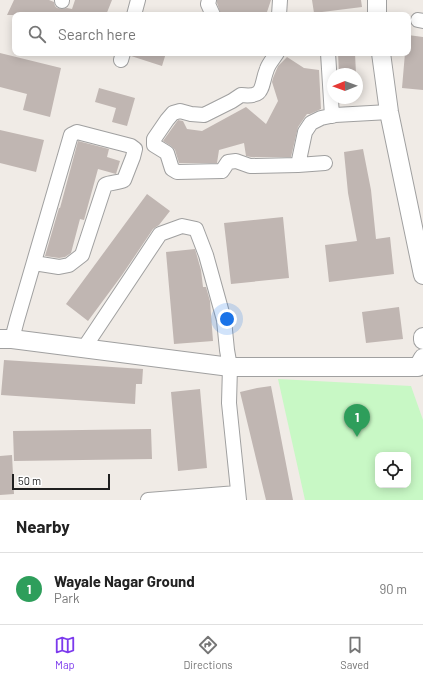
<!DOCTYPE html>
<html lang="en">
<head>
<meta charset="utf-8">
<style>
	:root { --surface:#fff; --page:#f6f6f6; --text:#222; --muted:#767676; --line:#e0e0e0; --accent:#7c3aed }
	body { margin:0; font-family:Barlow,sans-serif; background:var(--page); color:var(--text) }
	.controls { position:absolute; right:12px; bottom:12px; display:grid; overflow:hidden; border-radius:8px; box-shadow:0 2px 10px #0003 }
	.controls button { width:36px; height:36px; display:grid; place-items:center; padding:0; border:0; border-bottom:1px solid var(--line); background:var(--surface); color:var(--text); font:20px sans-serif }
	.compass { position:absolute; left:327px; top:68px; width:36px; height:36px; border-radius:50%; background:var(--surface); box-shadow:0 2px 10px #0003; rotate:269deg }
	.scale { position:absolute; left:12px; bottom:10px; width:98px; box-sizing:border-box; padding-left:4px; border:2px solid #1f1f1f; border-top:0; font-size:11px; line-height:14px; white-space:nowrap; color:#1f1f1f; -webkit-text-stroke:3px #fff; paint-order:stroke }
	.you { position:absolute; left:227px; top:319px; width:14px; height:14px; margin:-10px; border:3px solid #fff; border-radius:50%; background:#1a73e8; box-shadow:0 0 0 6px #1a73e833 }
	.badge { display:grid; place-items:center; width:26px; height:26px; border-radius:50%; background:var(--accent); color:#fff; font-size:13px; font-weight:700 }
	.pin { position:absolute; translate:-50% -33px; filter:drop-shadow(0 1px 2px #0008) }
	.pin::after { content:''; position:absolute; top:21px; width:14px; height:12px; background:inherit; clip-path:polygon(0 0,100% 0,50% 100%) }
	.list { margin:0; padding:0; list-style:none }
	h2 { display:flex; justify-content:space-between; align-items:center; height:52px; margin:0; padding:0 16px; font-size:17px }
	h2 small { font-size:13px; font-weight:400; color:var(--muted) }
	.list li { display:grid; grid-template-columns:26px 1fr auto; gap:12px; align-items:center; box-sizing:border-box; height:72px; padding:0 16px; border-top:1px solid var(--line) }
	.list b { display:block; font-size:15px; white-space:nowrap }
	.list p { margin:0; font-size:13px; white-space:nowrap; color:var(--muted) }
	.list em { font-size:13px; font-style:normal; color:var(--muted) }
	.icon { flex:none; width:22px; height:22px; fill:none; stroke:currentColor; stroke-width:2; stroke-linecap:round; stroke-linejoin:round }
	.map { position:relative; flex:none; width:423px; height:500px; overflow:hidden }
	.search { position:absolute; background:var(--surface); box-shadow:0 2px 10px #0003; left:12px; right:12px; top:12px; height:44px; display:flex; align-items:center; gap:10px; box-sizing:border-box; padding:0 14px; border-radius:8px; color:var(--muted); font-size:15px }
	.sheet { height:124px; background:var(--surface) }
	nav { display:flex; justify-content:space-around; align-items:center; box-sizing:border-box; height:56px; border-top:1px solid var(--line); background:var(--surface); font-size:11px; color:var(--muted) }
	nav a { display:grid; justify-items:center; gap:2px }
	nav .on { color:var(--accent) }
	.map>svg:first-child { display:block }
	.park { fill:#c8f8c5; fill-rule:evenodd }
	.building { fill:#c0b6b2 }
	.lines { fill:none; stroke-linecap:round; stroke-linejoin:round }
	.minor-casing { stroke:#a0a0a0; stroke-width:16 }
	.tertiary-casing { stroke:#a0a0a0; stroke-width:20 }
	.minor { stroke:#fff; stroke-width:14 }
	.tertiary { stroke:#fff; stroke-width:18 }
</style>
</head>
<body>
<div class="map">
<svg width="423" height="500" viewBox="0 0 423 500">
	<rect width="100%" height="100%" fill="#f0ebe6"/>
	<path class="park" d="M278,379l133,7 12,34v80h-118zM378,455h30v30h-30z"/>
	<path class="building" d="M14,0h35l5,2 1,4 2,2 5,1 5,-1 5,1 3,-9h37l-6,15h-99z
		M217,0h54l-5,15h-45l-4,-12z
		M312,0h49l1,7 -48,6z
		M408,35l15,2v53l-21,-2 3,-35h3z
		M0,53l61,15 -11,49 -27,-7 4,-16 -27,-7z
		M131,53h35l-4,13 -31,-10z
		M338,53h17l1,21h-17z
		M287,57l17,11 15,2 2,39 -11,5h-3l-9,13 -7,30h-40l-5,-1 -2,-13 -25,7 -2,13h-38l-4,-13 -4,-4 -8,-5 15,-21 5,1 4,8 15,2 44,-24 20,17 12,-23 -6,-19 1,-4 5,-12z
		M99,88l36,10 -8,28 -15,-4 4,-14 -21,-6z
		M0,130l44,10 -8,32 -36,-9z
		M78,141l31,8 -2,8 13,4 -4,13 -18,-5 -14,51 -4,-1 -9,34 -6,4 -6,1 -14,-2 14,-48h1z
		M363,149l8,41 5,49 14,-2 4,37 -65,8 -4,-37 32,-4 -9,-48 -4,-41z
		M147,194l23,17 -11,14 -6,4 -31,46 -34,46 -22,-17z
		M283,217l6,61 -58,6 -7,-61z
		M195,249l6,21 2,17h3l4,14 3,40 -39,3 -8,-92z
		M399,307l4,32 -37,4 -4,-31z
		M4,360l139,9 -1,15h-6l-1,20 -134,-9z
		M271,386l22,114h-27l-26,-108 17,-4z
		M200,389l7,79 -29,3 -7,-79z
		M151,429l1,30 -138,2 -1,-30z
		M12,455l2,39 -14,1v-39z"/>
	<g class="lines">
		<g class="minor-casing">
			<path id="minor" d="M209,0l-1,4 5,11
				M62,1v-1
				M134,15l4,-15
				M279,15l1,-15
				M418,20l5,1
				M277,53c-3,5 -8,10 -10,16 -7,17 -1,29 -26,26l-9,6 -28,14 -13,-1 -11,-3 -7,2 -6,7 -13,19v6l13,8 5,16 5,3 45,-1 6,-9 8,-1 14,5 48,-1 7,-33 6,-9 10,-5 14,-3 54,-3
				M328,53l4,63
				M121,60l2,-7
				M298,165l27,-2
				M12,339l5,-19 54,-185 6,-3 54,14 4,3 -2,8 -9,23c-6,3 -13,2 -19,5l-23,70 -13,10 -10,2 -25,-4
				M84,348l76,-114 22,-8 14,3 10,26 18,65 3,30 3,17 -1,36 10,97
				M148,500l89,-7"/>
		</g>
		<g class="tertiary-casing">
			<path id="tertiary" d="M377,0v15
				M381,53l8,59 34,163
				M423,337v3
				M0,339h12l218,28h188l5,-9"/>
		</g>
		<use href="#minor" class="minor"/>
		<use href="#tertiary" class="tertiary"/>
	</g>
</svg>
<div class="controls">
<button><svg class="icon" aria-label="locate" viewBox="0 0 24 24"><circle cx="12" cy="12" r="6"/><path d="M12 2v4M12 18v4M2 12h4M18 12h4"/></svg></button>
</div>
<svg class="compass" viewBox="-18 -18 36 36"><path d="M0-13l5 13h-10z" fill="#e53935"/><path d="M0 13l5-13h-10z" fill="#767676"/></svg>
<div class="scale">50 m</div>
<div class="you"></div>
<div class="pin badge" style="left:357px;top:437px;background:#2e9e5b">1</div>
<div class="search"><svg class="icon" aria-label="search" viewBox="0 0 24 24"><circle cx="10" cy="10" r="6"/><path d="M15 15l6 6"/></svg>Search here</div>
</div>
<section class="sheet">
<h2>Nearby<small></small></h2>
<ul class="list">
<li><span class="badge" style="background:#2e9e5b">1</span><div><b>Wayale Nagar Ground</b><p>Park</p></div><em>90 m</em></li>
</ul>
</section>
<nav>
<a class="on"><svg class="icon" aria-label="map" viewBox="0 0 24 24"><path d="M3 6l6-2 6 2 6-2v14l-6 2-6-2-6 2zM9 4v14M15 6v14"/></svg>Map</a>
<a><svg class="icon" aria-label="directions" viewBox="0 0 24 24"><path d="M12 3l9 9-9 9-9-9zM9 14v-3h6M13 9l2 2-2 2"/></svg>Directions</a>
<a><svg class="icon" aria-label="saved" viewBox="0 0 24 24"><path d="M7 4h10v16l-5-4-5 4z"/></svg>Saved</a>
</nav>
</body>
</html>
